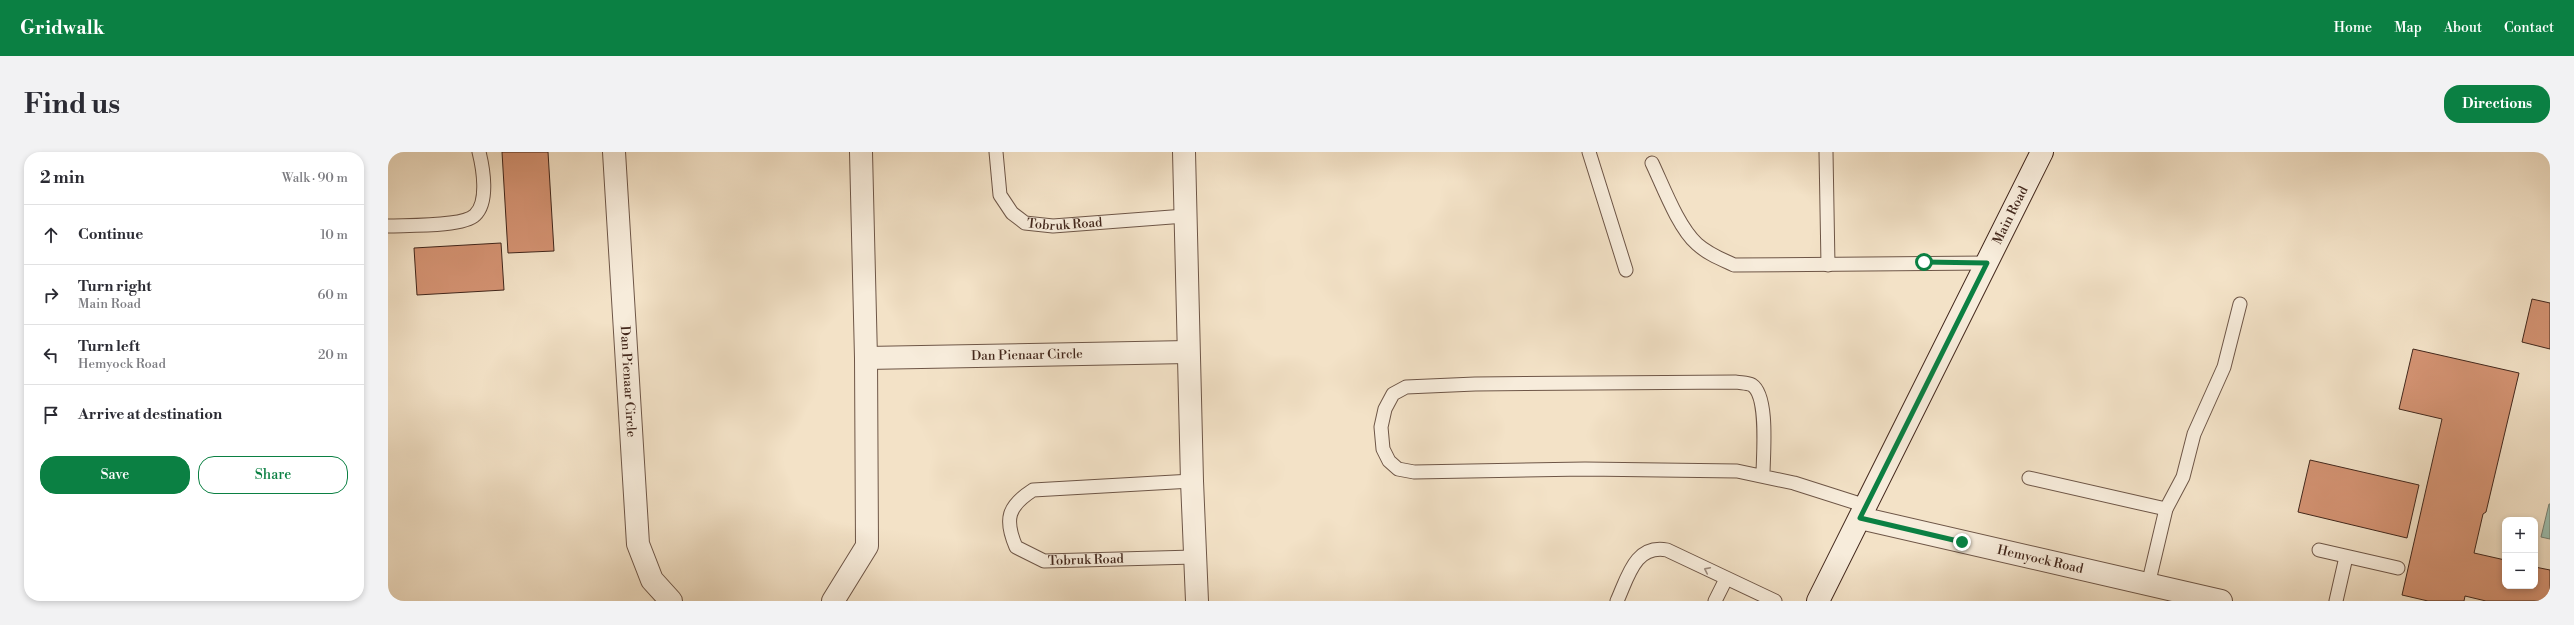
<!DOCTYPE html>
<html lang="en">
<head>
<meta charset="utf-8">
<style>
	:root { --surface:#fff; --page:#f2f2f3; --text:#2b2b33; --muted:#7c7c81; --line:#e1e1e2; --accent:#0b8043 }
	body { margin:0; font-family:"Libre Bodoni",serif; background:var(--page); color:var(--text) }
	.controls { position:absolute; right:12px; bottom:12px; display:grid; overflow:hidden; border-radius:8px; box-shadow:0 2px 6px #0003 }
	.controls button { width:36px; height:36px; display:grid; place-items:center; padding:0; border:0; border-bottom:1px solid var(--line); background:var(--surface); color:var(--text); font:20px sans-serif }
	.stop { position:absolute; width:12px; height:12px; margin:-9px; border:3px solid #0b8043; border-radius:50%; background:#fff }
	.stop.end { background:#0b8043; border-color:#fff; box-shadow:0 1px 4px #0008 }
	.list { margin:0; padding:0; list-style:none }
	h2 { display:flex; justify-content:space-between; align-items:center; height:52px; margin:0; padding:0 16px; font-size:17px }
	h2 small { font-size:13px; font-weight:400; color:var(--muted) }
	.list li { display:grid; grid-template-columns:26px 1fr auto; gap:12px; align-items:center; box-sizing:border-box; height:60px; padding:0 16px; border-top:1px solid var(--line) }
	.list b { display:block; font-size:15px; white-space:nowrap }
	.list p { margin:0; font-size:13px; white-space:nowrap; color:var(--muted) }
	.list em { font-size:13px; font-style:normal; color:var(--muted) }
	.actions { display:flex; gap:8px; padding:12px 16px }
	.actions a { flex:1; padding:9px 0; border:1px solid var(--accent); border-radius:16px; text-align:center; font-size:14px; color:var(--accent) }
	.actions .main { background:var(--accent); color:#fff }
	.icon { flex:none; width:22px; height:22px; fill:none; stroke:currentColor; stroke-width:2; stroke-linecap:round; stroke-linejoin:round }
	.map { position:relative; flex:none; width:2162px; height:449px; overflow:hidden; border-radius:16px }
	header { display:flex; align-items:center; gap:24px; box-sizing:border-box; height:56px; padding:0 20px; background:var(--accent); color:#fff }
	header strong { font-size:19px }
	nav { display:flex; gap:22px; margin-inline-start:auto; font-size:14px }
	.intro { display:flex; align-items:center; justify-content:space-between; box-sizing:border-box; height:96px; padding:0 24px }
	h1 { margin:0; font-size:28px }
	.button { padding:10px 18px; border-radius:16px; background:var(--accent); color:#fff; font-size:14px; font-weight:700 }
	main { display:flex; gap:24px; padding:0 24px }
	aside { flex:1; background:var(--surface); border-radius:16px; box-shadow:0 2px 6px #0003 }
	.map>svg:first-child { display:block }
	.water { fill:#9cbfb0; stroke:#788275 }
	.building { fill:#d49373; stroke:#42271c }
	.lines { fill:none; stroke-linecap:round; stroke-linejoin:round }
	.lane-casing { stroke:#6e5647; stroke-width:15 }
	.street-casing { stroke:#6e5647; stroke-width:24 }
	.secondary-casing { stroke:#42271c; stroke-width:24 }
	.lane { stroke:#f7ecdb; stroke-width:13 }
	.street { stroke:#f7ecdb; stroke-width:22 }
	.secondary { stroke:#f7ecdb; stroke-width:22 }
	.oneway { stroke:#9c8a7c }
	.route { stroke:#0b8043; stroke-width:5 }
	.labels { text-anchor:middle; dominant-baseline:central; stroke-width:3; stroke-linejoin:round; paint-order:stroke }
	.street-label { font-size:13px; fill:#42271c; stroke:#f7ecdb }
</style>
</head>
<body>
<header>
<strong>Gridwalk</strong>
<nav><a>Home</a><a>Map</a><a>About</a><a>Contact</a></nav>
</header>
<div class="intro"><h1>Find us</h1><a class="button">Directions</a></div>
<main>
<aside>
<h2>2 min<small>Walk · 90 m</small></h2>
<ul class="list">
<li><svg class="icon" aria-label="ahead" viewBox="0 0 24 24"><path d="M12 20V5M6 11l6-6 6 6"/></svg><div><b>Continue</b></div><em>10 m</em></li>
<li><svg class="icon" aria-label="right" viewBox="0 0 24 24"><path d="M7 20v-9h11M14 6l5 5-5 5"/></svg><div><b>Turn right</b><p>Main Road</p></div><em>60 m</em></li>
<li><svg class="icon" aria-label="left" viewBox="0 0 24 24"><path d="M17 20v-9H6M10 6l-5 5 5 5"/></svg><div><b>Turn left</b><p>Hemyock Road</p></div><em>20 m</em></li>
<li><svg class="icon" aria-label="arrive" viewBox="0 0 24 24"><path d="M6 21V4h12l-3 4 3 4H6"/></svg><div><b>Arrive at destination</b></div></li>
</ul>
<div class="actions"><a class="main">Save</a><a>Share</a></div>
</aside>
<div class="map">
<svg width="2162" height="449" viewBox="0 0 2162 449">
	<rect width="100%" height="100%" fill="#f3e2c7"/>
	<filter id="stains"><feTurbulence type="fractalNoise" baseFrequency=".005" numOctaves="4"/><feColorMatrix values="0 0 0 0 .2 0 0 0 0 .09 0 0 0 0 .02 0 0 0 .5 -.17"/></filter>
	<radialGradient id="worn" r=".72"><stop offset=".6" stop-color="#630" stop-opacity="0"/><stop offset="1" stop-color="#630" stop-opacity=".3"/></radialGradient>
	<path class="water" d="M2161,352h1v35l-9,-2z"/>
	<path class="building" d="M114,0h46l6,99 -46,2z
		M113,91l3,47 -87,5 -3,-47z
		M2144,147l18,4v46l-28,-7z
		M2025,197l106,24 -33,139 -3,2 -9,39 31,7v26h30v-19l15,3v31h-64l-21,-5 -1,5h-36l-26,-6 40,-176 -43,-10z
		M1922,308l109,25 -12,53 -109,-26z"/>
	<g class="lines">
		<g class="lane-casing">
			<g id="lane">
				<path id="s1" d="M608,0l4,43 12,18 13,10 28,3 132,-10"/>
				<path d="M1201,0l37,118"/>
				<path d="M1438,0l2,113"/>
				<path d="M1264,11c11,23 26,64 45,81 11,10 24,15 37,21l253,-2"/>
				<path d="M0,74c19,-1 75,1 87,-11 14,-13 8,-47 4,-63"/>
				<path d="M1375,323c0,-19 6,-79 -11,-90 -4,-2 -11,-2 -16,-3l-261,2 -69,3 -13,7 -8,15 -4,18 2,22 6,12 9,8 16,3 171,-3 152,2 57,12 72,23"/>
				<path d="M1641,326l137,31"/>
				<path id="s2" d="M804,329l-159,9c-25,16 -29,29 -17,57l28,14 150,-4"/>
				<path d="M1931,398l79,18"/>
				<path d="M1760,433l18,-76 17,-32 11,-43 30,-67 16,-63"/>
				<path d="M1229,449c11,-24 18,-57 50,-51l108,51"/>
				<path d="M1327,449l11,-22"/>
				<path d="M1948,449l10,-44"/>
			</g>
		</g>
		<g class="street-casing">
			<g id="street">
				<path id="s3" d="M226,0l24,392 14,36 19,21"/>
				<path d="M796,0l8,329 5,120"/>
				<path id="s4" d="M478,206l322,-6"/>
				<path id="s5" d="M1472,366l361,83"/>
				<path d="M445,449l34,-55 -1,-188 -5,-206"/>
			</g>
		</g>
		<g class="secondary-casing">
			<g id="secondary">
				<path id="s6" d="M1430,449l224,-449"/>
			</g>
		</g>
		<use href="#lane" class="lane"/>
		<use href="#street" class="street"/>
		<use href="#secondary" class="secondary"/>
	</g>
	<defs><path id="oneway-chevron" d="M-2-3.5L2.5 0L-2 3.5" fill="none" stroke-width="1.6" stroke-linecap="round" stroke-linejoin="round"/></defs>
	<use class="oneway" href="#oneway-chevron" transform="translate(1319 418) rotate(-154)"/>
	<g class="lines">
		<path class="route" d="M1536,110l63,1 -127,255 102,24"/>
	</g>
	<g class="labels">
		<g class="street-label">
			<text stroke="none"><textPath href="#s6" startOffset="431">Main Road</textPath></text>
			<text stroke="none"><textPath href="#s1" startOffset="121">Tobruk Road</textPath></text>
			<text stroke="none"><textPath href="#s4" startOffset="161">Dan Pienaar Circle</textPath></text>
			<text stroke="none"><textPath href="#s3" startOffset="230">Dan Pienaar Circle</textPath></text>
			<text stroke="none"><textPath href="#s2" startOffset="300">Tobruk Road</textPath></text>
			<text stroke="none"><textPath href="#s5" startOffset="185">Hemyock Road</textPath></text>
		</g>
	</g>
	<rect width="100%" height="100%" filter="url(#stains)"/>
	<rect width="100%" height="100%" fill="url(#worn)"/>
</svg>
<div class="controls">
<button>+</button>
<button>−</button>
</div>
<div class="stop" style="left:1536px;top:110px"></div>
<div class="stop end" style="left:1574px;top:390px"></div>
</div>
</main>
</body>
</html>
